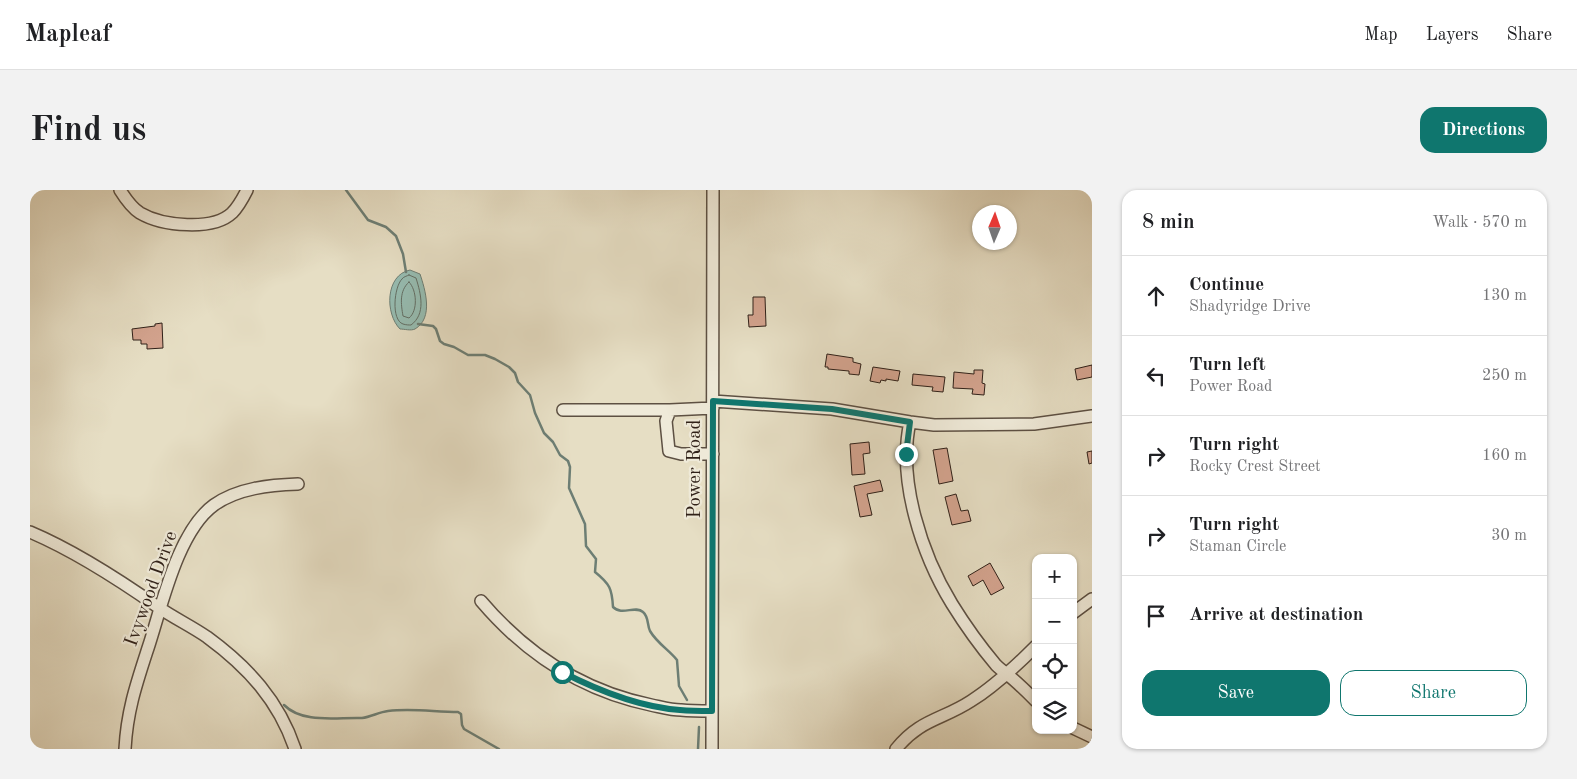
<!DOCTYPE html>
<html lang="en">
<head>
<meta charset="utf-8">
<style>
	:root { --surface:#fff; --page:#f2f2f2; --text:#202124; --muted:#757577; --line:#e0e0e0; --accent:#0f766e }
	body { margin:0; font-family:"Old Standard TT",serif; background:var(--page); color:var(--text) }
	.controls { position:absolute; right:15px; bottom:15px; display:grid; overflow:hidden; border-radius:10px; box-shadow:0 1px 4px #0004 }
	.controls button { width:45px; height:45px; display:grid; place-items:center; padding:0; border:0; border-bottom:1px solid var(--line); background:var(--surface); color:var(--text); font:25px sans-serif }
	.compass { position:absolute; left:942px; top:15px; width:45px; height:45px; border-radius:50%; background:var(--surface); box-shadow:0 1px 4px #0004; rotate:2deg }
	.stop { position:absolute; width:15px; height:15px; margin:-11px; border:4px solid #0f766e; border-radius:50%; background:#fff }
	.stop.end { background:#0f766e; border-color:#fff; box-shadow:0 1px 5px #0008 }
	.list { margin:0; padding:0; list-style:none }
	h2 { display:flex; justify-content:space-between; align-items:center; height:65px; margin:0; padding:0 20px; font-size:21px }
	h2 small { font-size:16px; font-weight:400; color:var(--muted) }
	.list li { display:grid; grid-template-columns:32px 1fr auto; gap:15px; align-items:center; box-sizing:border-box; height:80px; padding:0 20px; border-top:1px solid var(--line) }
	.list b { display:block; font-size:19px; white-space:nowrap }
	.list p { margin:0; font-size:16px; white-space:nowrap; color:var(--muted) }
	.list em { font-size:16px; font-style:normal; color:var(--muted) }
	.actions { display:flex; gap:10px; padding:15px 20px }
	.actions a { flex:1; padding:11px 0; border:1px solid var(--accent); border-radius:15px; text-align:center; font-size:18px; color:var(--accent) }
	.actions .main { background:var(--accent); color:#fff }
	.icon { flex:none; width:28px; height:28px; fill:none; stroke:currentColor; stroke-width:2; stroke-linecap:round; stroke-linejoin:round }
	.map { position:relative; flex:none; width:1062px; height:559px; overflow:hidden; border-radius:15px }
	header { display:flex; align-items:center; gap:30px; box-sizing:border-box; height:70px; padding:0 25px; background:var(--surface); border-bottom:1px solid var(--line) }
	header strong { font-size:24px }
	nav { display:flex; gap:28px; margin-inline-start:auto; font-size:18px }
	.intro { display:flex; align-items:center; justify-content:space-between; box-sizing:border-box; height:120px; padding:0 30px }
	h1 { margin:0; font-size:35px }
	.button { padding:12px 22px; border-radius:15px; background:var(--accent); color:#fff; font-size:18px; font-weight:700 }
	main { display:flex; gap:30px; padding:0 30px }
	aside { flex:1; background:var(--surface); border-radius:15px; box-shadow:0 1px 4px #0004 }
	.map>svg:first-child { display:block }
	.water { fill:#96bcb1; stroke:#6d7e74 }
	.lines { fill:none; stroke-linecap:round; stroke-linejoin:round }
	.shore { stroke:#626e64; stroke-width:1 }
	.stream { stroke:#6d7e74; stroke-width:2.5 }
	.building { fill:#d3a38e; stroke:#2f2018 }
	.minor-casing { stroke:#5d5043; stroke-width:14 }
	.minor { stroke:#efead9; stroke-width:11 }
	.route { stroke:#0f766e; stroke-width:6 }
	.labels { text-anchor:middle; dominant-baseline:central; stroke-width:4.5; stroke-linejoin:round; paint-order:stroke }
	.street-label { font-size:19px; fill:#2f2018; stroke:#efead9 }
</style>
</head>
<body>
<header>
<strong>Mapleaf</strong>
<nav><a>Map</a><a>Layers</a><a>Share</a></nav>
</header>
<div class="intro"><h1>Find us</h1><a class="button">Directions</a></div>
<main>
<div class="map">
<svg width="1062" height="559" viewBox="0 0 1062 559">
	<rect width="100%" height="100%" fill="#e6dec4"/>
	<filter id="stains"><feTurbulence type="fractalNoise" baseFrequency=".004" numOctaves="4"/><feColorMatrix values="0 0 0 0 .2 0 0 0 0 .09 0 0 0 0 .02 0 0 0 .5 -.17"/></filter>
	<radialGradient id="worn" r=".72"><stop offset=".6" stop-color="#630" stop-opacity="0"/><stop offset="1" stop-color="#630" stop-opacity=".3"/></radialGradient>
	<path class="water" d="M380,80l10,4c5,15 14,44 -5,55 -4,2 -11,0 -15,0 -15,-15 -15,-54 10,-59z"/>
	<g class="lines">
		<path class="shore" d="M379,85l7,3c5,16 10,36 -5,47 -2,0 -5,0 -8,-1 -12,-4 -9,-37 -1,-45 1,-2 5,-3 7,-4z
			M379,92c8,8 9,29 0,36l-6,-2c-2,-12 -4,-25 6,-34z"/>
		<path class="stream" d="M316,0l22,30 18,7 10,9 7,18 3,18
			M388,134l15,2 3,3 4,12 4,3 10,3 14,8h17l10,4 14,8 6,6 3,9 12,13 5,18 9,20 9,9 7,13 8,6 2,6 -1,21 16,36 1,22 10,13 -1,13c15,12 17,17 18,35 9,9 22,-2 30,5 6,5 4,13 7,19 7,12 19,19 27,29l2,26 8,14
			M254,515c19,19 53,12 78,13 9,-1 17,-6 26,-7 24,-3 47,1 70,1l3,2 1,11 2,4 35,20
			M668,559l1,-22"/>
	</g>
	<path class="building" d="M723,107h12l1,29 -17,1 -1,-12h5z
		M132,133l1,25 -16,1v-5h-6v-4h-8l-1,-11 23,-3v-2z
		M797,164l26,4v4l8,2 -2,11 -10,-1v-3l-21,-2v-2h-3z
		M1062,175v12l-15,3 -2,-11z
		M843,177l27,4 -2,10 -12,-2v2l-5,-1 -1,3 -10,-2z
		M944,180h9l-1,13 3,1 -1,11 -12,-1 1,-5 -20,-1 1,-16 20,2z
		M883,184l32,3 -2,15 -11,-1 1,-4 -21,-2z
		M839,252l1,11 -7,1 2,20 -13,1 -2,-31z
		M917,258l6,33 -14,3 -6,-34z
		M1062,261v12l-3,1 -2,-12z
		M850,290l3,11 -16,3 5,21 -12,2 -6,-31z
		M926,304l5,17 7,-1 3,11 -19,4 -7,-28z
		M960,373l14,25 -13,7 -8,-15 -10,6 -5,-10z"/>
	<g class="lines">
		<g class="minor-casing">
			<path id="minor" d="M90,0c5,8 12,18 20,23 22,13 73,18 92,0 7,-7 11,-15 15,-23
				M683,211l119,8 78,13 24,3 100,-1 58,-8
				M533,220h107
				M880,232c-13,58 12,133 42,182 13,21 28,42 44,61 4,4 8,7 12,10 10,8 19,17 28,26
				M683,264h-32l-12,-3 -3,-30 4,-11 43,-2
				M0,342c45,19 88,47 128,75 16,11 33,19 49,30 41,30 72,64 88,112
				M451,411c45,53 102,90 170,104 10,2 20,5 30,5 10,1 21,1 31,1
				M1043,423l19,-14
				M1043,538l19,9
				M95,559c2,-39 12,-67 24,-104 13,-40 29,-114 65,-140 24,-17 56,-20 84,-21
				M682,559l1,-559
				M866,559c24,-30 46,-29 75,-48 24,-15 45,-35 65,-55"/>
		</g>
		<use href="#minor" class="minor"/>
	</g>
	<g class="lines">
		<path class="route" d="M532,482c37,19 77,35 118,38 11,1 21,1 32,1l1,-310 119,8 78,13 -4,32"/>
	</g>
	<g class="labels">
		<g class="street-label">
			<text transform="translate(665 279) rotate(-90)">Power Road</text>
			<text transform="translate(122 399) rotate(-70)">Ivywood Drive</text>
		</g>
	</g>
	<rect width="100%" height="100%" filter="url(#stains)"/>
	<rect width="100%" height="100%" fill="url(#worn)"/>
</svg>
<div class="controls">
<button>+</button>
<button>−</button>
<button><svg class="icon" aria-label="locate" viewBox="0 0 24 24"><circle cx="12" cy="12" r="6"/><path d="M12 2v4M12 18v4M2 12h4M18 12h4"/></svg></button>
<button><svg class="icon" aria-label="layers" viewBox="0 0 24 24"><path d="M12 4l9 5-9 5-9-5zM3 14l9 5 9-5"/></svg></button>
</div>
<svg class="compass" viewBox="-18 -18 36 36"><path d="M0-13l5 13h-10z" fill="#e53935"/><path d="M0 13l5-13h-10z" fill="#757577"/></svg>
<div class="stop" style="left:532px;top:482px"></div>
<div class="stop end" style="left:876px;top:264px"></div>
</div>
<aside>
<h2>8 min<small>Walk · 570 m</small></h2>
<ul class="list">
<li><svg class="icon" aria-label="ahead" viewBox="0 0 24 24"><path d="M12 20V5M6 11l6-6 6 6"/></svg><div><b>Continue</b><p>Shadyridge Drive</p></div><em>130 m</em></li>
<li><svg class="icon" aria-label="left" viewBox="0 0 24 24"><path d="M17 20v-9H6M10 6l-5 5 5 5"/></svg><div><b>Turn left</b><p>Power Road</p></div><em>250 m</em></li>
<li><svg class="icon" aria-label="right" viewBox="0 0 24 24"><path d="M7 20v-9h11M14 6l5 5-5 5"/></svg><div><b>Turn right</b><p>Rocky Crest Street</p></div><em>160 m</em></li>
<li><svg class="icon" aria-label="right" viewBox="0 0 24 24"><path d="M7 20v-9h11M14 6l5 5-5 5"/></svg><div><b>Turn right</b><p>Staman Circle</p></div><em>30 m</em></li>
<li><svg class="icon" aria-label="arrive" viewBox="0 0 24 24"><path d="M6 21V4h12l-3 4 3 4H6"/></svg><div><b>Arrive at destination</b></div></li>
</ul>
<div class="actions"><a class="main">Save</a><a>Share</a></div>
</aside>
</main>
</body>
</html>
